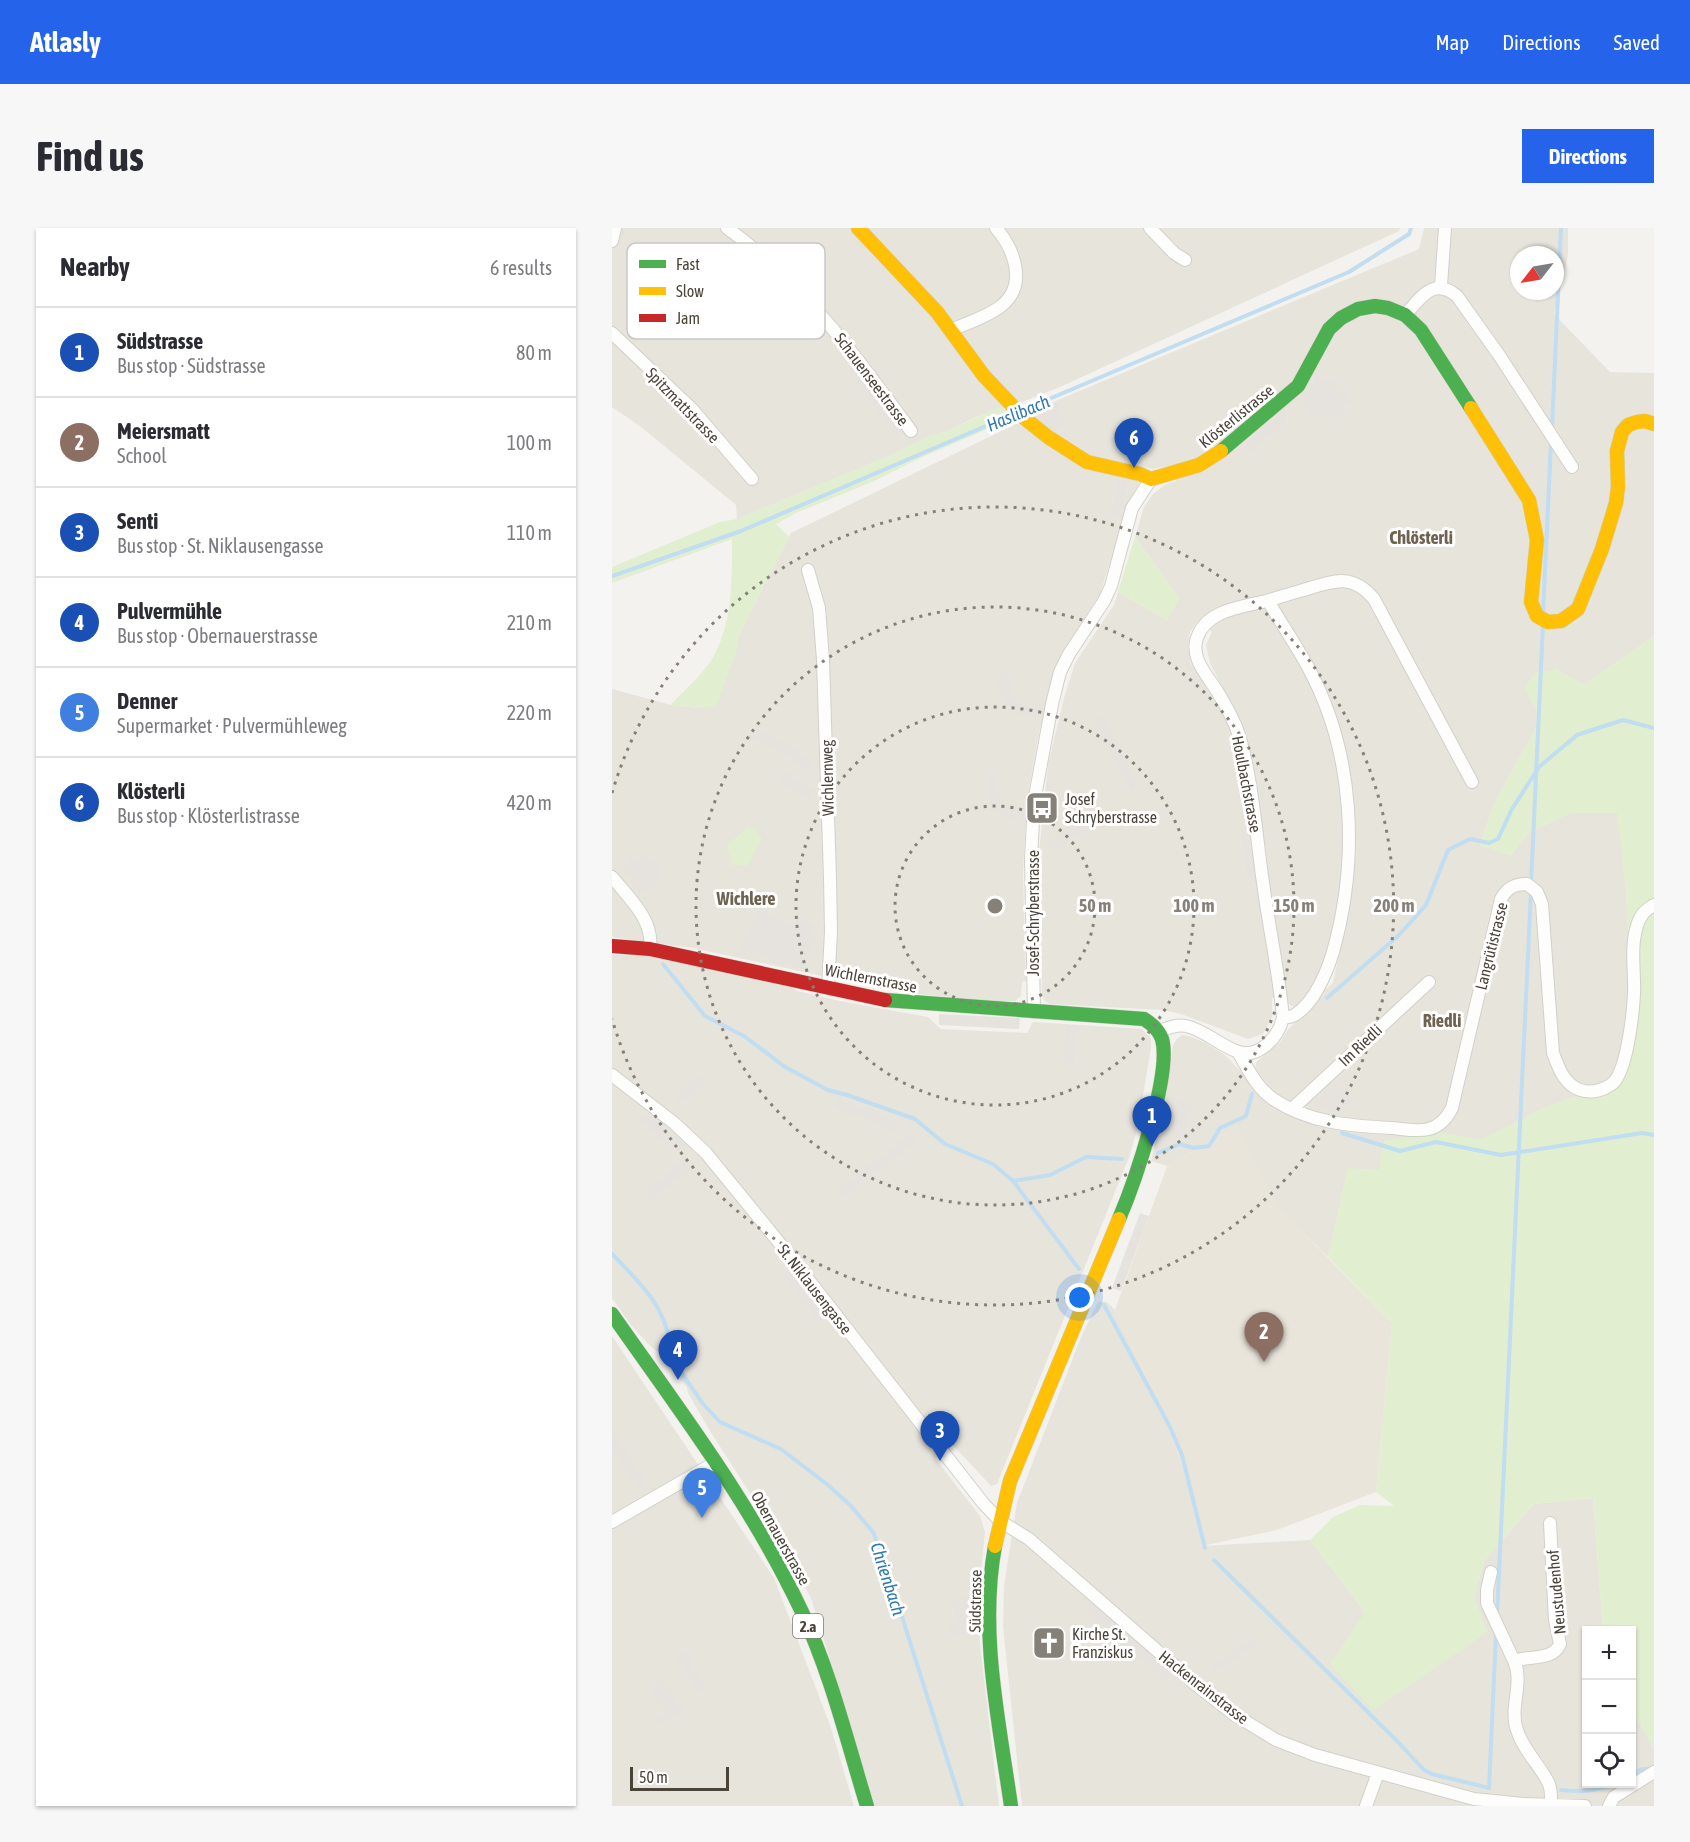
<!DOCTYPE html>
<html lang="en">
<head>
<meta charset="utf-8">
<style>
	:root { --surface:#fff; --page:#f7f7f7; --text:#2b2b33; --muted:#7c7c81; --line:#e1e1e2; --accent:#2563eb }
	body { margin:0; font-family:"Asap Condensed",sans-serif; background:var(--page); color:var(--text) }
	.controls { position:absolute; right:18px; bottom:18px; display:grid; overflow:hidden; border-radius:0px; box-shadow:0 2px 4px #0004 }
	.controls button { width:54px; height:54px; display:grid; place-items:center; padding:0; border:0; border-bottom:2px solid var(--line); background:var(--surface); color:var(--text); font:30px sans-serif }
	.compass { position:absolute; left:898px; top:18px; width:54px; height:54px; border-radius:50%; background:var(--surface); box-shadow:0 2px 4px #0004; rotate:239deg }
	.scale { position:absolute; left:18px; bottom:15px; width:99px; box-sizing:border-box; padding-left:6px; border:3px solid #4b4439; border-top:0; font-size:16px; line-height:21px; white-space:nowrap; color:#4b4439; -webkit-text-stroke:4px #fff; paint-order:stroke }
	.you { position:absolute; left:468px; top:1070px; width:21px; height:21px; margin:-15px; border:4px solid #fff; border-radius:50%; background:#1a73e8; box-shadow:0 0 0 9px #1a73e833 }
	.badge { display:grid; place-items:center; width:39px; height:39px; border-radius:50%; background:var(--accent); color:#fff; font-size:20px; font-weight:700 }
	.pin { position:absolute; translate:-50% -50px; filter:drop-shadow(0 2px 3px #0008) }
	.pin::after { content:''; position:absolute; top:32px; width:21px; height:18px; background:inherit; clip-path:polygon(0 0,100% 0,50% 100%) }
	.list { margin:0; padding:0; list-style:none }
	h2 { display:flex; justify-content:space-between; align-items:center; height:78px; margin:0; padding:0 24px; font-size:26px }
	h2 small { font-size:20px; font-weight:400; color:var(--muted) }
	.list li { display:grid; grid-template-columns:39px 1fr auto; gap:18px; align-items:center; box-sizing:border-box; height:90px; padding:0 24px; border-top:2px solid var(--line) }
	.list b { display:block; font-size:22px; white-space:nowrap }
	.list p { margin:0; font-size:20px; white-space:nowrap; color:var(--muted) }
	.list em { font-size:20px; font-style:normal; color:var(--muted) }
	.icon { flex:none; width:33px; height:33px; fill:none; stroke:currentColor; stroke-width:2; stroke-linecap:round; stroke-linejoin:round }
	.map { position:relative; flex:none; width:1042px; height:1578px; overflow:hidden; border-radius:0px }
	header { display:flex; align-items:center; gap:36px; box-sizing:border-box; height:84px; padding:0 30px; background:var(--accent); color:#fff }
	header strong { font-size:28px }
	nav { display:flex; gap:33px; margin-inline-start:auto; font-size:21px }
	.intro { display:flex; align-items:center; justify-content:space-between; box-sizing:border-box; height:144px; padding:0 36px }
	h1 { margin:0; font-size:42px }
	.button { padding:15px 27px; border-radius:0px; background:var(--accent); color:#fff; font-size:21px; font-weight:700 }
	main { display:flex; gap:36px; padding:0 36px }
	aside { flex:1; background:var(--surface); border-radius:0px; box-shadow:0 2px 4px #0004 }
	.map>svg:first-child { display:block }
	.residential { fill:#e7e4dc; fill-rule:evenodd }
	.education { fill:#eae5da }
	.green { fill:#e1eecf }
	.parking { fill:#e6e3df }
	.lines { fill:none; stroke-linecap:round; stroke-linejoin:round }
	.stream { stroke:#c0ddf1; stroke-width:4 }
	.street-casing { stroke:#d2d0cb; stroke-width:14 }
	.fast-casing { stroke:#d3cfc5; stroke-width:15 }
	.slow-casing { stroke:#d3cfc5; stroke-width:15 }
	.jam-casing { stroke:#d3cfc5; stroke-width:15 }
	.street { stroke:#fdfdfc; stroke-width:12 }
	.fast { stroke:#4caf50; stroke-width:14 }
	.slow { stroke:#ffc107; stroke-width:14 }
	.jam { stroke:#c62828; stroke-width:14 }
	.ring { fill:none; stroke:#868178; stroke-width:3; stroke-dasharray:3 6 }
	.labels { text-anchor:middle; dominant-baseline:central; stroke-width:6; stroke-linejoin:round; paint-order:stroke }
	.shield { fill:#fff; stroke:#817c74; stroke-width:1.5 }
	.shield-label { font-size:15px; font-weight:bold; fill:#4b4439 }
	.street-label { font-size:16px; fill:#4b4439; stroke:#fff }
	.poi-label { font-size:16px; fill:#4b4439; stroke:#fff; text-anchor:start }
	.water-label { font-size:18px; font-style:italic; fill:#2e7ab2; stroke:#fff }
	.neighbourhood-label { font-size:18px; font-weight:bold; fill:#6e6250; stroke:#fff }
	.key { fill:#fff; stroke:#c9c7c4; stroke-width:1.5 }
	.key-label { font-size:16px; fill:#4b4439 }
	.centre { fill:#868178; stroke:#fff; stroke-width:3 }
	.ring-label { font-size:18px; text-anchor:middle; font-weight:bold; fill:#868178; stroke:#fff; stroke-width:6; stroke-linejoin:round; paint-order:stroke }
</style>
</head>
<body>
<header>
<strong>Atlasly</strong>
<nav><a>Map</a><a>Directions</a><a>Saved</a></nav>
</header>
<div class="intro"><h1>Find us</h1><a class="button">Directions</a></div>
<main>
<aside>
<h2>Nearby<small>6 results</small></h2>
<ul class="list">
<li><span class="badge" style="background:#1a4fb4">1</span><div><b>Südstrasse</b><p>Bus stop · Südstrasse</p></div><em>80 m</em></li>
<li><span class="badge" style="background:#8d6e63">2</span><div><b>Meiersmatt</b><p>School</p></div><em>100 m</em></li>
<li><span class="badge" style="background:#1a4fb4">3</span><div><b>Senti</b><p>Bus stop · St. Niklausengasse</p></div><em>110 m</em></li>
<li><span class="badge" style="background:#1a4fb4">4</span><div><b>Pulvermühle</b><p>Bus stop · Obernauerstrasse</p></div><em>210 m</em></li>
<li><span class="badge" style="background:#3f7fe0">5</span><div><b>Denner</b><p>Supermarket · Pulvermühleweg</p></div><em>220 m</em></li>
<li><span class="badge" style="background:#1a4fb4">6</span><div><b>Klösterli</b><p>Bus stop · Klösterlistrasse</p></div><em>420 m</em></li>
</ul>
</aside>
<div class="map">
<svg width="1042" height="1578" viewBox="0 0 1042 1578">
	<rect width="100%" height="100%" fill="#f4f2ee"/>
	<path class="residential" d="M0,0h788l-1,3 -339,156 -43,17 -41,13 -28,14 -18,5 -41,20 -152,63 -1,-14 -95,-78 -29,-20z
		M812,0h144v27l-14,59 56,58 44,1v263l-70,49 -28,-16 -31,19 12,24 -1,16 -42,76 -14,41 31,10 17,-22 42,-20h48l8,78 5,94 -9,66 -11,28 -31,16 -38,14 -61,31 -44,-8 -22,5 -36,33 -31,-1 -20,88 -52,-51 -39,-80 -70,40 -16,-5 13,-52 9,-64 4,-6 5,-4 7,1 17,7 19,12 31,32 5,-9 -6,-11 2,-6 23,-19 7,-11 23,-26 4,2 8,-14 11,-10 18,-84 5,-47 -6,-85 -12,-43 -25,-60 -25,-44 -12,5 24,38 22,47 11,38 12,62 -4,85 -10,48 -11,33 -12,21 -11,10 -6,-1 -3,-4 -17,-101 -36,-189 -25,-49 -4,-18 6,-13 -14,-11 -8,11 -2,15 3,17 31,49 8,15 6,22 39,248h-3v19l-9,17 -15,5 -67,-25 -19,-4 -112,-6 -5,-3 -3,-6 -3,-143 9,-87 16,-67 11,-35 39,-58 4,-13 49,28 12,-22 -44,-61 9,-30 9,-13 12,-9 11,-4 -1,-16 -22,4 -56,-9 -37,-20 -33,-27 392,-164zM907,27h36v36h-36z
		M410,193l118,61 -6,10 -15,42 -19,60 -38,59 -10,25 -13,55 -10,55 -4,44 -2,42 3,107 -4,1 -1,14 -6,5h-22l-97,-9 -203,-44 -81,-11v-248l59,16 28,3 36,-53 3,-18 53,-104z
		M9,725l35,4 130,27 11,7 43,10 88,16 13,12 86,4 6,-11 109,7 9,9v10l-13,77 -8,30 -133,329 -6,2 -40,-43 -16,15 45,58 5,16 -7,70 2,43 19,161h-124l-64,-208 -50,-88 -51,-79 -22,-38 -1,-5 -22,-30 -18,-15 -16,-18 -19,-27v-343h9z
		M486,1074h9l8,8 43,92 33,85 11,59 108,-6 55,72 109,-15 10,-36 50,-57 59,-6 10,132h-16v154h45v-75l22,40v57h-632l-19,-179 1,-41 13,-83 64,-166z
		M0,1108l162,242 57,150 23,78h-242z"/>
	<path class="education" d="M625,898l40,80 115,117 -16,169 -99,38 -75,16 -11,-59 -33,-85 -43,-92 52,-144z"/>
	<path class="green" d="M389,178l12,12 -95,41 -46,23 -76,31 -20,11 13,13 -51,100 -3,18 -19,52 -17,1 -28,-3c13,-15 31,-30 41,-46 21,-35 20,-80 20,-120l-120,44v-16l108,-45 17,-3 152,-63 41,-20 18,-5z
		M523,309l44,61 -12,22 -49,-28z
		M1042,408v264l-25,58 -3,-67 -9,-78h-47l-42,20 -17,22 -31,-9 14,-42 42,-76 1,-16 -13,-24 11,-15 21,-4 28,16z
		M136,599l7,2 7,10 -15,27 -15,-1 -5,-20z
		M1042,681v840l-22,-40v-79h-29l-10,-132 -59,6 -50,57 -10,36 14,35 -115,78 -43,-46 35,-52 -55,-72 23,-23 27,-12 34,1 -18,-14 16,-169 -64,-66 20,-89 31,2 5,-29 53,-9 44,8 61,-31 38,-14 22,1 6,-3 8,-8 25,-164z"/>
	<path class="parking" d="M245,138l46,63 -7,7 -46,-63z
		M703,148l22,5 -1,10h10l6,13 -10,1 4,10 -7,2 -2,-2 -4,2 -2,-2 -4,2 -2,-2 -12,2 -11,-19 7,-6 1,-8 4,1z
		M444,175l10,21 -12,12 -25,-22z
		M674,181v13l-36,31 -4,-1v-9z
		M505,252l10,1 -5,37 -10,-1z
		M390,443l10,7 -3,11 6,11 13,7h14v10l-22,-3 -15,-11 -9,-18z
		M489,486l35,68 -3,9 -5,-2 1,-4 -4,-2 1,-5 -5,-1 2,-5 -5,-2 1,-4 -4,-2 1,-4 -4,-1 1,-5 -4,-2 1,-5 -4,-1 1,-5 -4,-1 1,-5 -5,-1 2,-5 -5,-2z
		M144,499l59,34 -5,10 -59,-35z
		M378,543l7,5 -1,8 8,20 7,5 15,-2 -1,10 -18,1 -11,-8 -5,-8 -5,-17z
		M173,544l29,18 -5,9 -30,-17z
		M475,589l5,9 -39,25 -6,-9z
		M638,602l7,48 -9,1 -8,-48z
		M31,627l21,13 -17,28 -17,-10 5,-8 -13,-8 8,-13 9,5z
		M149,680l32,19 6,-10 15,9 -5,9 10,5 -18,30 -9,-6 -14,1 -28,-17 -7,10 -8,-5z
		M327,786l81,4 -1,11 -80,-4z
		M454,797h11l-3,39h-10z
		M85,847l11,4 -25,24 -11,-3z
		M725,855l16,17 -13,13 -26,-8z
		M555,867l27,12 -13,29 -23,12 9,-38 -3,-2z
		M225,870l42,14 21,14 -4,7 -20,-11 -42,-14z
		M33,884l41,33 -8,9 -40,-33z
		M299,905l6,8 -72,56 -6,-9z
		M72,932l7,10 -41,31 -7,-9z
		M528,985l9,3 -28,75 -9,-3z
		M177,1041l37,48 -7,6 -38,-48z
		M0,1204l36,51 -8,6 -28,-39z
		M357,1368l9,33 -26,8 -4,-10 9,-3 -6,-22z
		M481,1375l82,72 -7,8 -82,-72z
		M641,1411l4,7 -43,27 -4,-7z
		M74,1420l9,15 -3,2 13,23 -8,5 -22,-38z
		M49,1451l23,30 -23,18 -7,-8 11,-9 -16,-21z"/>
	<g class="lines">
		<path class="stream" d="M411,182l326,-138 60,-38 2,-6
			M940,200l9,-200
			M0,348l129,-45 273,-117
			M931,386l8,-172
			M919,656l12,-260
			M51,736l42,52 39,20 41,31 43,23 19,5 68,24 30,25 48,20 20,17 66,88
			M715,770l72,-63 27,-30 22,-55 22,-11 19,4 9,-4 14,-30 27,-42 38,-32 46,-15 31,8
			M730,905l58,18 36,-9 65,13 141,-22 12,2
			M546,925l22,-9 13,4 16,-2 11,-18 26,-12 6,-22
			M401,953l37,-6 36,-18 36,2
			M0,1026c29,30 53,51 59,94
			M492,1077l65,120 13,30 23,93
			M65,1138l26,38 17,18 61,27 47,36 22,20 23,27 11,28 78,246
			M602,1332l183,181 27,29 8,4 57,14 7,-154
			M885,1387l34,-724
			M1020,1546l10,-5h9
			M949,1562c18,2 34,2 51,-6"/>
		<g class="street-casing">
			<path id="street" d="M115,0c75,54 130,129 184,203
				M538,0l24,25 11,7
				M0,13l3,-13
				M829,58l4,-58
				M793,87c16,-17 28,-39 52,-19l42,59 73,112
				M339,102c16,-7 36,-13 50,-24 27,-21 13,-57 -5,-78
				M0,105l79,75 61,71
				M196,342l11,38 4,52 7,218 1,54 -3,55
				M656,373c13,22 28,44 40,66 47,87 51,192 25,285 -6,20 -19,51 -37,62 -3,3 -9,3 -13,4
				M0,649c17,21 42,43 38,72
				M422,784l-3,-154 3,-56 18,-98 8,-32 9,-18 35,-53 7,-15 21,-78 19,-29
				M547,803c8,-3 18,-7 27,-5 18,4 32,18 50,25 22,9 42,-13 47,-33 -4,-45 -14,-90 -20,-135 -7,-49 -10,-100 -24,-148 -5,-15 -14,-31 -22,-44 -10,-16 -27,-33 -20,-53 9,-28 45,-31 69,-37 11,-3 23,-7 34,-10 31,-9 51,-20 74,8l98,183
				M626,824c10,17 18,35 35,47 36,24 77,27 119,29 12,1 25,4 37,1 11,-3 18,-11 23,-21l49,-209c6,-11 13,-15 26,-15l10,8 5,12 11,149c5,13 9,26 21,34 6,4 15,5 22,4 5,-1 12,-4 17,-8 14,-13 20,-69 21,-89 1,-22 -4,-46 3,-68 3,-11 8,-16 17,-21
				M0,847l62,48 32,30 80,98 197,252 17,18 29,18 171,149 35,27 41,25 39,15 159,44 49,5 62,2
				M680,881l137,-127
				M0,1294l104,-60
				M879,1344l-4,18v13l27,58c16,-6 39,0 46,-17l-5,-24 -5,-97
				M902,1433c10,22 -5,47 3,69 6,20 22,34 31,52 4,7 3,15 3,23
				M754,1578l12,-33
				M997,1578l5,-9 40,-25"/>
		</g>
		<g class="fast-casing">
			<path id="fast" d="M609,223l77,-65 31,-57 12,-11 17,-9 17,-3 13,2 17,7 16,15 50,78
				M273,772l259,19c8,5 15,11 18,20 10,35 -28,145 -43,180
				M0,1086c68,97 140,191 190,298 29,62 45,129 65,194
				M383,1318c-16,86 4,175 16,260"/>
		</g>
		<g class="slow-casing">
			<path id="slow" d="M246,0l79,84 47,64 39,41 25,20 39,25 53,12 11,5 48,-14 22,-14
				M859,180l58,92 8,40 -6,62 6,14 11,6 13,-1 17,-12 24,-60 14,-46 2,-16 -1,-36 5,-19 6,-7 9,-3 8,-1 9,3
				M383,1318l15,-65 109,-262"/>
		</g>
		<g class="jam-casing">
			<path id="jam" d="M0,718l38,3 235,51"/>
		</g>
		<use href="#street" class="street"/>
		<use href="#fast" class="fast"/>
		<use href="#slow" class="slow"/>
		<use href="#jam" class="jam"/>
	</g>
	<g class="ring">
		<circle cx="383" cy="678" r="100"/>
		<circle cx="383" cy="678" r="199"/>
		<circle cx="383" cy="678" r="299"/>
		<path d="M0 565A399 399 0 1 1 0 791"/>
	</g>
	<defs>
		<g id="bus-square" transform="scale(1.725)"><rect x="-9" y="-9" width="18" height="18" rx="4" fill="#868178" stroke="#fff"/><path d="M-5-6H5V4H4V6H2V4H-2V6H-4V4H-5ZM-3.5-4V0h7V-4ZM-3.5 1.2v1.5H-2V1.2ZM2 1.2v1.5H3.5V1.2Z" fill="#fff"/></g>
		<g id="church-square" transform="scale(1.725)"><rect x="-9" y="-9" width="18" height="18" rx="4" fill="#868178" stroke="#fff"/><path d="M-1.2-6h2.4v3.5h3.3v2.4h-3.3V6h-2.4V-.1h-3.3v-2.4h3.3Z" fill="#fff"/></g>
	</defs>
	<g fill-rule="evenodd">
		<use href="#bus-square" x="430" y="580"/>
		<use href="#church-square" x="437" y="1415"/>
	</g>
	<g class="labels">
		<rect class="shield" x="181" y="1386" width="30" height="24" rx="4.5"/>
		<g class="shield-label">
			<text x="196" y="1398">2.a</text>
		</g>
		<g class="street-label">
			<text transform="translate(260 151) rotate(53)">Schauenseestrasse</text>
			<text transform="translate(71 177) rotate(46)">Spitzmattstrasse</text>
			<text transform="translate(624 188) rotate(-39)">Klösterlistrasse</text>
			<text transform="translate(215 550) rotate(-91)">Wichlernweg</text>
			<text transform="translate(635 556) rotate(79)">Houlbachstrasse</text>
			<text transform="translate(421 685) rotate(-90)">Josef-Schryberstrasse</text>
			<text transform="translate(879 718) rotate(-76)">Langrütistrasse</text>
			<text transform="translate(259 750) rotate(11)">Wichlernstrasse</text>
			<text transform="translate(748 817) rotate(-43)">Im Riedli</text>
			<text transform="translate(203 1061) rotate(52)">St. Niklausengasse</text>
			<text transform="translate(169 1310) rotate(61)">Obernauerstrasse</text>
			<text transform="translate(944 1364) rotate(-95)">Neustudenhof</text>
			<text transform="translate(363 1373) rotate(-89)">Südstrasse</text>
			<text transform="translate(592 1459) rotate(38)">Hackenrainstrasse</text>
		</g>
		<g class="poi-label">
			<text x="453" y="571">Josef<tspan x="453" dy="18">Schryberstrasse</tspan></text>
			<text x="460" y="1406">Kirche St.<tspan x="460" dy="18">Franziskus</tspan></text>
		</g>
		<g class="water-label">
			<text transform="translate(406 185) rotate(-23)">Haslibach</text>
			<text transform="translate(276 1351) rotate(72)">Chrienbach</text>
		</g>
		<g class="neighbourhood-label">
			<text x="809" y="309">Chlösterli</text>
			<text x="134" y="670">Wichlere</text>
			<text x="830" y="792">Riedli</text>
		</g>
	</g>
	<rect x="15" y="15" width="198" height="96" rx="9" class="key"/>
	<rect x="27" y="32" width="27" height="8" fill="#4caf50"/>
	<rect x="27" y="59" width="27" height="8" fill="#ffc107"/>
	<rect x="27" y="86" width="27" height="8" fill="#c62828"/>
	<g class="key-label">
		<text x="64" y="42">Fast</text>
		<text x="64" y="69">Slow</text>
		<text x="64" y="96">Jam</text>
	</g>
	<circle cx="383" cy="678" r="9" class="centre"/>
	<g class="ring-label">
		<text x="483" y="684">50 m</text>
		<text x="582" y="684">100 m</text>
		<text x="682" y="684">150 m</text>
		<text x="782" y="684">200 m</text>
	</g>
</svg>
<div class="controls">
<button>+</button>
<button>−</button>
<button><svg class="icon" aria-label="locate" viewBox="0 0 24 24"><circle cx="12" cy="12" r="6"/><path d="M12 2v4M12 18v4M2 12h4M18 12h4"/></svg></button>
</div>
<svg class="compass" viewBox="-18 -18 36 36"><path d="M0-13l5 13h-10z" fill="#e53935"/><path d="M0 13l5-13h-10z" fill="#7c7c81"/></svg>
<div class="scale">50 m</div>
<div class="you"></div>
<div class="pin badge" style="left:540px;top:918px;background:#1a4fb4">1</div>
<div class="pin badge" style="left:652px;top:1134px;background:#8d6e63">2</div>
<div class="pin badge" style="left:328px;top:1233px;background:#1a4fb4">3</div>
<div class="pin badge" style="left:66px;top:1152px;background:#1a4fb4">4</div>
<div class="pin badge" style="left:90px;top:1290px;background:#3f7fe0">5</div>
<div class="pin badge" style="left:522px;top:240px;background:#1a4fb4">6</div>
</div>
</main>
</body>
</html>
